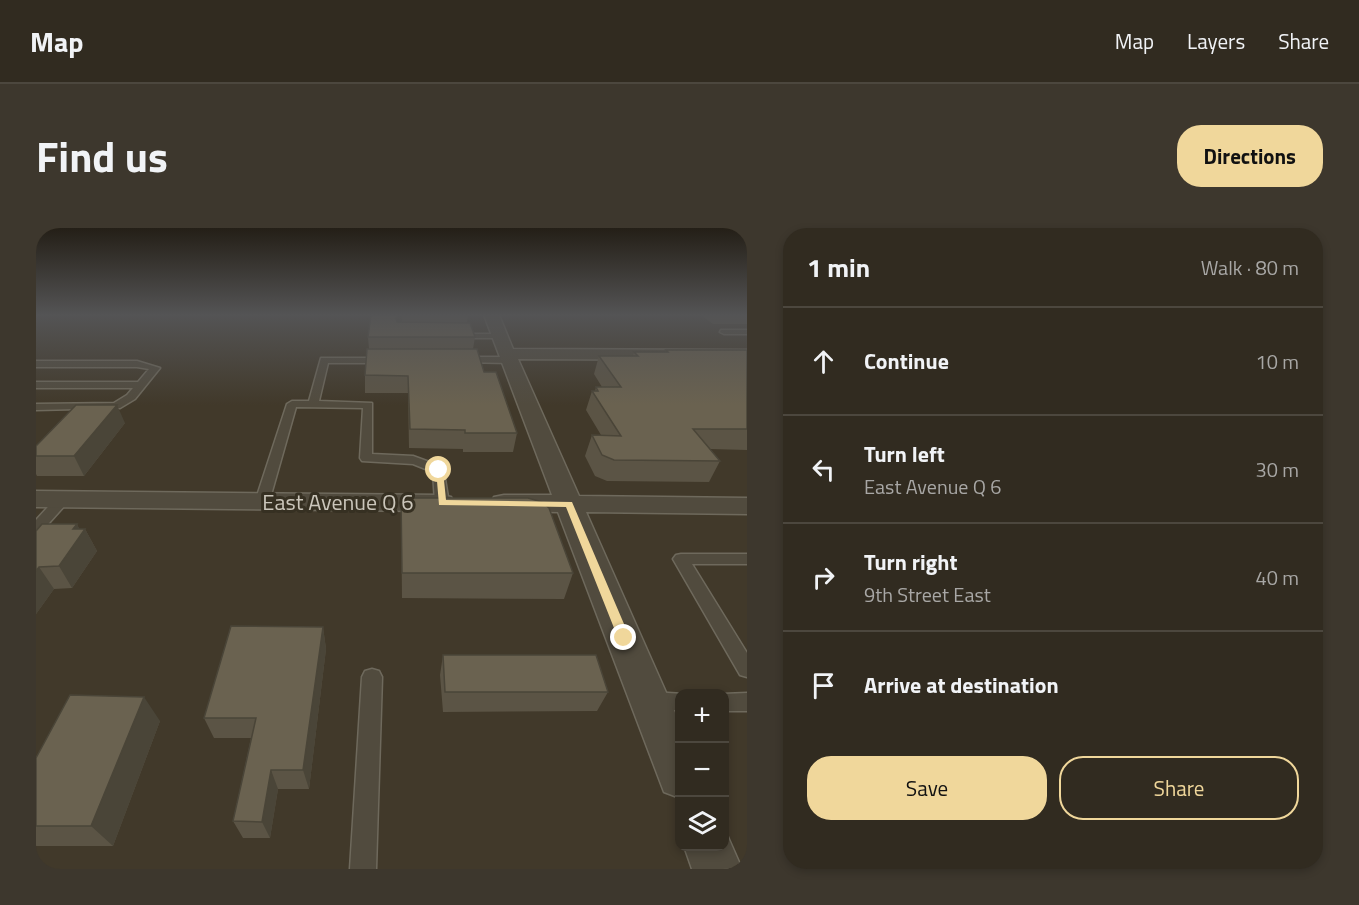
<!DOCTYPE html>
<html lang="en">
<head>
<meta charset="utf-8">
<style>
	:root { --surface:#312b20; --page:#3d372d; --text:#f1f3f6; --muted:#a8a7a5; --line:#4c473e; --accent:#f0d79b }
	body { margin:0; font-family:"Titillium Web",sans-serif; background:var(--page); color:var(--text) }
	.controls { position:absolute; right:18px; bottom:18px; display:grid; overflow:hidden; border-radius:12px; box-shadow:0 3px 9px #0003 }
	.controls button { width:54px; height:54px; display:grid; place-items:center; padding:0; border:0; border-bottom:2px solid var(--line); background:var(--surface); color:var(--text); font:30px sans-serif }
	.stop { position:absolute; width:18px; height:18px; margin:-14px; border:4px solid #f0d79b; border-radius:50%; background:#fff }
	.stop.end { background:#f0d79b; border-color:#fff; box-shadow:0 2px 6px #0008 }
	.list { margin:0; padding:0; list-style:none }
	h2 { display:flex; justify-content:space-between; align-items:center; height:78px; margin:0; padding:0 24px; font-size:26px }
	h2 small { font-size:20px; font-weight:400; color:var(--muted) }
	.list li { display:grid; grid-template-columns:39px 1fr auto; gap:18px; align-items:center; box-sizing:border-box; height:108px; padding:0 24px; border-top:2px solid var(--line) }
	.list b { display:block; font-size:22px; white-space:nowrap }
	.list p { margin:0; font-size:20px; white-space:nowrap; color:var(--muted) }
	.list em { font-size:20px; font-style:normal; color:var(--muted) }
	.actions { display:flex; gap:12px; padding:18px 24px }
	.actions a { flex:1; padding:14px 0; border:2px solid var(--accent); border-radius:24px; text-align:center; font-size:21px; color:var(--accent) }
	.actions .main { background:var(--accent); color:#111 }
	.icon { flex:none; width:33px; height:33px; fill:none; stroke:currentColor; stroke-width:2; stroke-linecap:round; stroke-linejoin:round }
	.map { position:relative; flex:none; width:711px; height:641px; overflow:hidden; border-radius:24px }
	header { display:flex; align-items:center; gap:36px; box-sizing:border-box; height:84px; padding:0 30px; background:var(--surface); border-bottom:2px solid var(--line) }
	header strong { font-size:28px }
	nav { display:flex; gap:33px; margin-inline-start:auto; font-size:21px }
	.intro { display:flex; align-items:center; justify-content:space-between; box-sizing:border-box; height:144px; padding:0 36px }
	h1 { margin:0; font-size:42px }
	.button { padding:15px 27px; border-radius:24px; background:var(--accent); color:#111; font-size:21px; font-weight:700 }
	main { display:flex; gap:36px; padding:0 36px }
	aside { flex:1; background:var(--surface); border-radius:24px; box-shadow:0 3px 9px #0003 }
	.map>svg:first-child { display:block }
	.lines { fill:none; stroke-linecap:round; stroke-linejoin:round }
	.service-casing { stroke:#6e695c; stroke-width:3 }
	.minor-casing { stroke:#6e695c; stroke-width:3 }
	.service { fill:#514b3e; fill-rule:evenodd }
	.minor { fill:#514b3e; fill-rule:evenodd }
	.wall { fill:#5b5445 }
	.shaded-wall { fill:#4a4538 }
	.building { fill:#6a6250; stroke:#4a4538; stroke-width:1.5 }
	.route { fill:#f0d79b }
	.labels { text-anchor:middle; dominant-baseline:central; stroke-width:6; stroke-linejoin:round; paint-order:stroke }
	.street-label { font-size:22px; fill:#cbc6bb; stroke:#363022 }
</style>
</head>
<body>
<header>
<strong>Map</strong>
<nav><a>Map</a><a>Layers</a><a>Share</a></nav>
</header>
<div class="intro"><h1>Find us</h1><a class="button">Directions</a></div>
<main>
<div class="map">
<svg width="711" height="641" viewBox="0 0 711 641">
	<rect width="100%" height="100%" fill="#41392a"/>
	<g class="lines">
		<g class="service-casing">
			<path id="service" d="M685,102h26v4h-23l-4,-2z
				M418,106h45l4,2 -4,2h-48l-1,-2z
				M426,129h48l4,3 -4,3 -51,-1 -1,-2z
				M285,130h69v4l-3,1h-59l-9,38 53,2v51l41,2 30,11 6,36 -2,3h-10l-2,-3 -2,-31 -20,-8 -51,-3 -2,-3 3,-50 -67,-1 -27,95 -2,3h-10l-2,-3 32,-98 5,-3h17z
				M0,133h101l23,7 -25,31 -15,9 -84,2v-6l78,-1 13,-8 6,-7h-97v-6h102l11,-13 -12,-2h-101z
				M26,268l7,4 -2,3 -26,29 -5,2v-14l21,-23z
				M645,326h66v10h-55l55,89v24l-7,-2 -67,-116 3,-4z
				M336,441l7,2 3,6 -6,192h-26l12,-192 3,-6z
				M616,464l32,2h-4v16h-28l-7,-3 -3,-6 3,-6z
				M711,465v18h-23v-17h-1z"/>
		</g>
		<g class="minor-casing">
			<path id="minor" d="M448,87h15l14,34 234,1v10l-229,-1 61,137 168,2v16l-161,-2 94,212v74l-16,-6 -106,-280 -54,-1 -10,-2 -4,-6 4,-6 10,-2h48z
				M0,263l405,4 10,2 4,6 -4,6 -10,2 -405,-4z
				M688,600l18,41h-50l-8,-23h40z"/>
		</g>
		<use href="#service" class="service"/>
		<use href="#minor" class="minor"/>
	</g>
	<path class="wall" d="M335,87h97l-1,8 8,14 -2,12 11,23 33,61 -4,19h-50v-3l-54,-1 -1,-55h-43v-18l4,-26 -1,-12z
		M665,87h46v9h-34z
		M630,122h81v100l-37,-1 10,12 -11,21 -102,-1 -12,-5 -10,-20 7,-21h9l-15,-25 6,-19h3l1,-4h6l-8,-13 5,-18h34l1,-4h31z
		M89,195l-41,53h-47l-1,-2v-28z
		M365,270l172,75 -9,26 -162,-1z
		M41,296l2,5h6l12,22 -25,37 -18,1 -18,25v-83z
		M287,399l3,22 -17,140h-31l-8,49h-27l-10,-17 18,-83h-37l-10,-20z
		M407,427l165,37 -11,19 -154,1 -3,-37z
		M124,493l-47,125h-77v-88z"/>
	<path class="shaded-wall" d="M365,87h1v17l-6,-14z
		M81,177l8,18 -41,53 -10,-20z
		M41,296l5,10 3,-5 12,22 -25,37 -13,-22 14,-37z
		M3,339l15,22 -18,25v-43z
		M287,399l3,22 -17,140 -6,-19z
		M108,469l16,24 -47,125 -22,-20z
		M235,542l7,19 -8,49 -8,-16z"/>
	<path class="building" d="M335,87h30l-5,3 1,4 73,1 5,14h-107z
		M331,121h110l7,23h12l21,61h-52v-3l-55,-1 -2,-53 -43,-1z
		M630,122h81v79h-54l27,32 -106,-1 -12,-5 -10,-20 29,1 -29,-45h6l-2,-4h25l-22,-31h39l-4,-4h34z
		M40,177h41l-43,51h-38v-10z
		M365,270h127l14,4 7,6 24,65h-171z
		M6,296h35l-4,5h12l-26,37 -20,1 -3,4v-40z
		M195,398l92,1 -20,143h-32l-9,52 -29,-1 23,-103h-52z
		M407,427h153l12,37h-163z
		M34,467l74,2 -53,129h-55v-68z"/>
	<linearGradient id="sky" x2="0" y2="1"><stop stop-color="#241f17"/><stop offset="0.49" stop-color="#545455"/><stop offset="1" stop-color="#545455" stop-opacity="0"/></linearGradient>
	<rect width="711" height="177" fill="url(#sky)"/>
	<path class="route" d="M400,241l7,1 3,30 126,2 58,136 -2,3 -4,1 -6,-4 -52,-131 -127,-2z"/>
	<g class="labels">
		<g class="street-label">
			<text x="302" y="274">East Avenue Q 6</text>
		</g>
	</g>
</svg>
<div class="controls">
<button>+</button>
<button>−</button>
<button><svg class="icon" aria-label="layers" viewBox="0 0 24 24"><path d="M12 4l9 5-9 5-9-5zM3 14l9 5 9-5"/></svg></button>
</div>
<div class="stop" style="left:403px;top:242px"></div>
<div class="stop end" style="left:588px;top:410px"></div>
</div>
<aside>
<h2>1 min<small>Walk · 80 m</small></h2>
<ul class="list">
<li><svg class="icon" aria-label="ahead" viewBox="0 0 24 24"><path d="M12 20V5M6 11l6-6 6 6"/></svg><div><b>Continue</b></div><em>10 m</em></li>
<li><svg class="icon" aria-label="left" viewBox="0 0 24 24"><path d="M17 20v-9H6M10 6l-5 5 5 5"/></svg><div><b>Turn left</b><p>East Avenue Q 6</p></div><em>30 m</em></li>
<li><svg class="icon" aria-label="right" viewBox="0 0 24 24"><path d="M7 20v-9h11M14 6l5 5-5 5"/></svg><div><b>Turn right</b><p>9th Street East</p></div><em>40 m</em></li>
<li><svg class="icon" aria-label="arrive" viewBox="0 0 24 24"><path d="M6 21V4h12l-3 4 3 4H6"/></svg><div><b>Arrive at destination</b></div></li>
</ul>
<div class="actions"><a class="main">Save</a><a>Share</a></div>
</aside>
</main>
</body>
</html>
